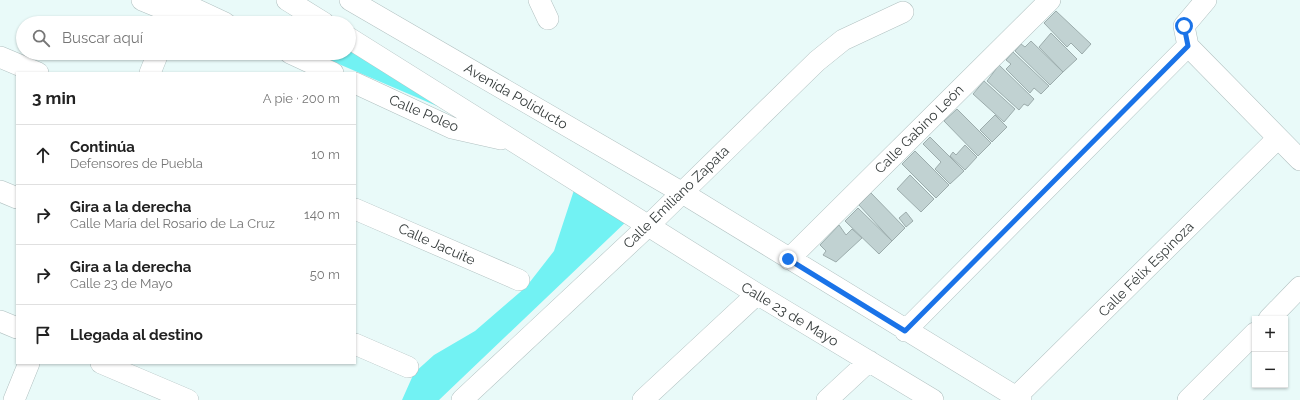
<!DOCTYPE html>
<html lang="es">
<head>
<meta charset="utf-8">
<style>
	:root { --surface:#fff; --page:#f6f6f6; --text:#222; --muted:#767676; --line:#e0e0e0 }
	body { margin:0; font-family:Raleway,sans-serif; background:var(--page); color:var(--text) }
	.controls { position:absolute; right:12px; bottom:12px; display:grid; overflow:hidden; border-radius:0px; box-shadow:0 1px 3px #0004 }
	.controls button { width:36px; height:36px; display:grid; place-items:center; padding:0; border:0; border-bottom:1px solid var(--line); background:var(--surface); color:var(--text); font:20px sans-serif }
	.stop { position:absolute; width:12px; height:12px; margin:-9px; border:3px solid #1a73e8; border-radius:50%; background:#fff }
	.stop.end { background:#1a73e8; border-color:#fff; box-shadow:0 1px 4px #0008 }
	.list { margin:0; padding:0; list-style:none }
	h2 { display:flex; justify-content:space-between; align-items:center; height:52px; margin:0; padding:0 16px; font-size:17px }
	h2 small { font-size:13px; font-weight:400; color:var(--muted) }
	.list li { display:grid; grid-template-columns:26px 1fr auto; gap:12px; align-items:center; box-sizing:border-box; height:60px; padding:0 16px; border-top:1px solid var(--line) }
	.list b { display:block; font-size:15px; white-space:nowrap }
	.list p { margin:0; font-size:13px; white-space:nowrap; color:var(--muted) }
	.list em { font-size:13px; font-style:normal; color:var(--muted) }
	.icon { flex:none; width:22px; height:22px; fill:none; stroke:currentColor; stroke-width:2; stroke-linecap:round; stroke-linejoin:round }
	.map { position:relative; flex:none; width:1300px; height:400px; overflow:hidden }
	.search { position:absolute; background:var(--surface); box-shadow:0 1px 3px #0004; left:16px; top:16px; width:340px; height:44px; display:flex; align-items:center; gap:10px; box-sizing:border-box; padding:0 14px; border-radius:22px; color:var(--muted); font-size:15px }
	.panel { position:absolute; background:var(--surface); box-shadow:0 1px 3px #0004; left:16px; top:72px; width:340px; height:292px; border-radius:0px }
	.map>svg:first-child { display:block }
	.green { fill:#72f2f3 }
	.building { fill:#c1d2d2; stroke:#9cacac }
	.lines { fill:none; stroke-linecap:round; stroke-linejoin:round }
	.minor-casing { stroke:#b1c1c1; stroke-width:22 }
	.minor { stroke:#fff; stroke-width:21 }
	.route { stroke:#1a73e8; stroke-width:5 }
	.labels { text-anchor:middle; dominant-baseline:central; stroke-width:3.5; stroke-linejoin:round; paint-order:stroke }
	.street-label { font-size:14px; fill:#353b3b; stroke:#fff }
</style>
</head>
<body>
<div class="map">
<svg width="1300" height="400" viewBox="0 0 1300 400">
	<rect width="100%" height="100%" fill="#e9faf9"/>
	<path class="green" d="M349,44l130,80 -166,-71h36z
		M576,184l54,34 -191,182h-37l12,-27 20,-18 41,-24 51,-44 28,-36z"/>
	<path class="building" d="M1056,11l35,33 -9,10 -11,-11 -4,4 -23,-24z
		M1051,33l26,26 -14,13 -24,-25z
		M1031,41l32,31 -13,13 -35,-34 6,-7 4,3z
		M1013,52l36,34 -8,8 -7,-6 -4,5 -24,-24 5,-5 -5,-4z
		M999,65l35,34 -6,7 -4,-2 -5,6 -32,-29z
		M984,81l31,28 -11,13 -31,-28z
		M957,109l34,34 -13,13 -34,-35z
		M995,115l12,12 -15,15 -12,-12z
		M930,137l34,34 -14,13 -15,-15 6,-7 -18,-18z
		M965,145l12,12 -12,13 -15,-14 3,-4 3,3z
		M915,151l34,34 -13,13 -34,-34z
		M910,175l24,24 -13,13 -24,-23z
		M871,193l34,35 -13,13 -33,-36z
		M858,208l34,33 -13,13 -34,-33z
		M906,212l7,9 -7,6 -7,-9z
		M839,225l7,10 6,-6 10,9 -26,24 -13,-7 3,-4 -6,-6z"/>
	<g class="lines">
		<g class="minor-casing">
			<path id="minor" d="M142,0l34,14
				M287,0l37,23
				M350,0l331,192 340,208
				M539,0l9,19
				M1206,0l-22,26 4,20 112,114
				M180,2l45,21
				M349,38l408,256 176,106
				M290,53l43,20
				M0,57l38,16
				M150,73l8,-20
				M355,83l97,45 49,11
				M0,191l17,7
				M355,209l164,71
				M789,259l261,-259
				M1269,319l31,-32
				M0,321l17,7
				M905,331l283,-285
				M355,344l53,23
				M101,363l87,37
				M14,400l15,-37
				M462,400l186,-174 169,-165 26,-21 60,-28
				M643,400l114,-106
				M827,400l42,-39
				M1013,400l265,-262
				M1188,400l67,-67"/>
		</g>
		<use href="#minor" class="minor"/>
	</g>
	<g class="lines">
		<path class="route" d="M788,259l117,72 283,-285 -4,-20"/>
	</g>
	<g class="labels">
		<g class="street-label">
			<text transform="translate(516 96) rotate(30)">Avenida Poliducto</text>
			<text transform="translate(424 113) rotate(23)">Calle Poleo</text>
			<text transform="translate(919 129) rotate(-45)">Calle Gabino León</text>
			<text transform="translate(676 197) rotate(-44)">Calle Emiliano Zapata</text>
			<text transform="translate(437 244) rotate(24)">Calle Jacuite</text>
			<text transform="translate(1146 269) rotate(-45)">Calle Félix Espinoza</text>
			<text transform="translate(790 314) rotate(31)">Calle 23 de Mayo</text>
		</g>
	</g>
</svg>
<div class="controls">
<button>+</button>
<button>−</button>
</div>
<div class="stop" style="left:1184px;top:26px"></div>
<div class="stop end" style="left:788px;top:259px"></div>
<div class="search"><svg class="icon" aria-label="search" viewBox="0 0 24 24"><circle cx="10" cy="10" r="6"/><path d="M15 15l6 6"/></svg>Buscar aquí</div>
<section class="panel">
<h2>3 min<small>A pie · 200 m</small></h2>
<ul class="list">
<li><svg class="icon" aria-label="ahead" viewBox="0 0 24 24"><path d="M12 20V5M6 11l6-6 6 6"/></svg><div><b>Continúa</b><p>Defensores de Puebla</p></div><em>10 m</em></li>
<li><svg class="icon" aria-label="right" viewBox="0 0 24 24"><path d="M7 20v-9h11M14 6l5 5-5 5"/></svg><div><b>Gira a la derecha</b><p>Calle María del Rosario de La Cruz</p></div><em>140 m</em></li>
<li><svg class="icon" aria-label="right" viewBox="0 0 24 24"><path d="M7 20v-9h11M14 6l5 5-5 5"/></svg><div><b>Gira a la derecha</b><p>Calle 23 de Mayo</p></div><em>50 m</em></li>
<li><svg class="icon" aria-label="arrive" viewBox="0 0 24 24"><path d="M6 21V4h12l-3 4 3 4H6"/></svg><div><b>Llegada al destino</b></div></li>
</ul>
</section>
</div>
</body>
</html>
